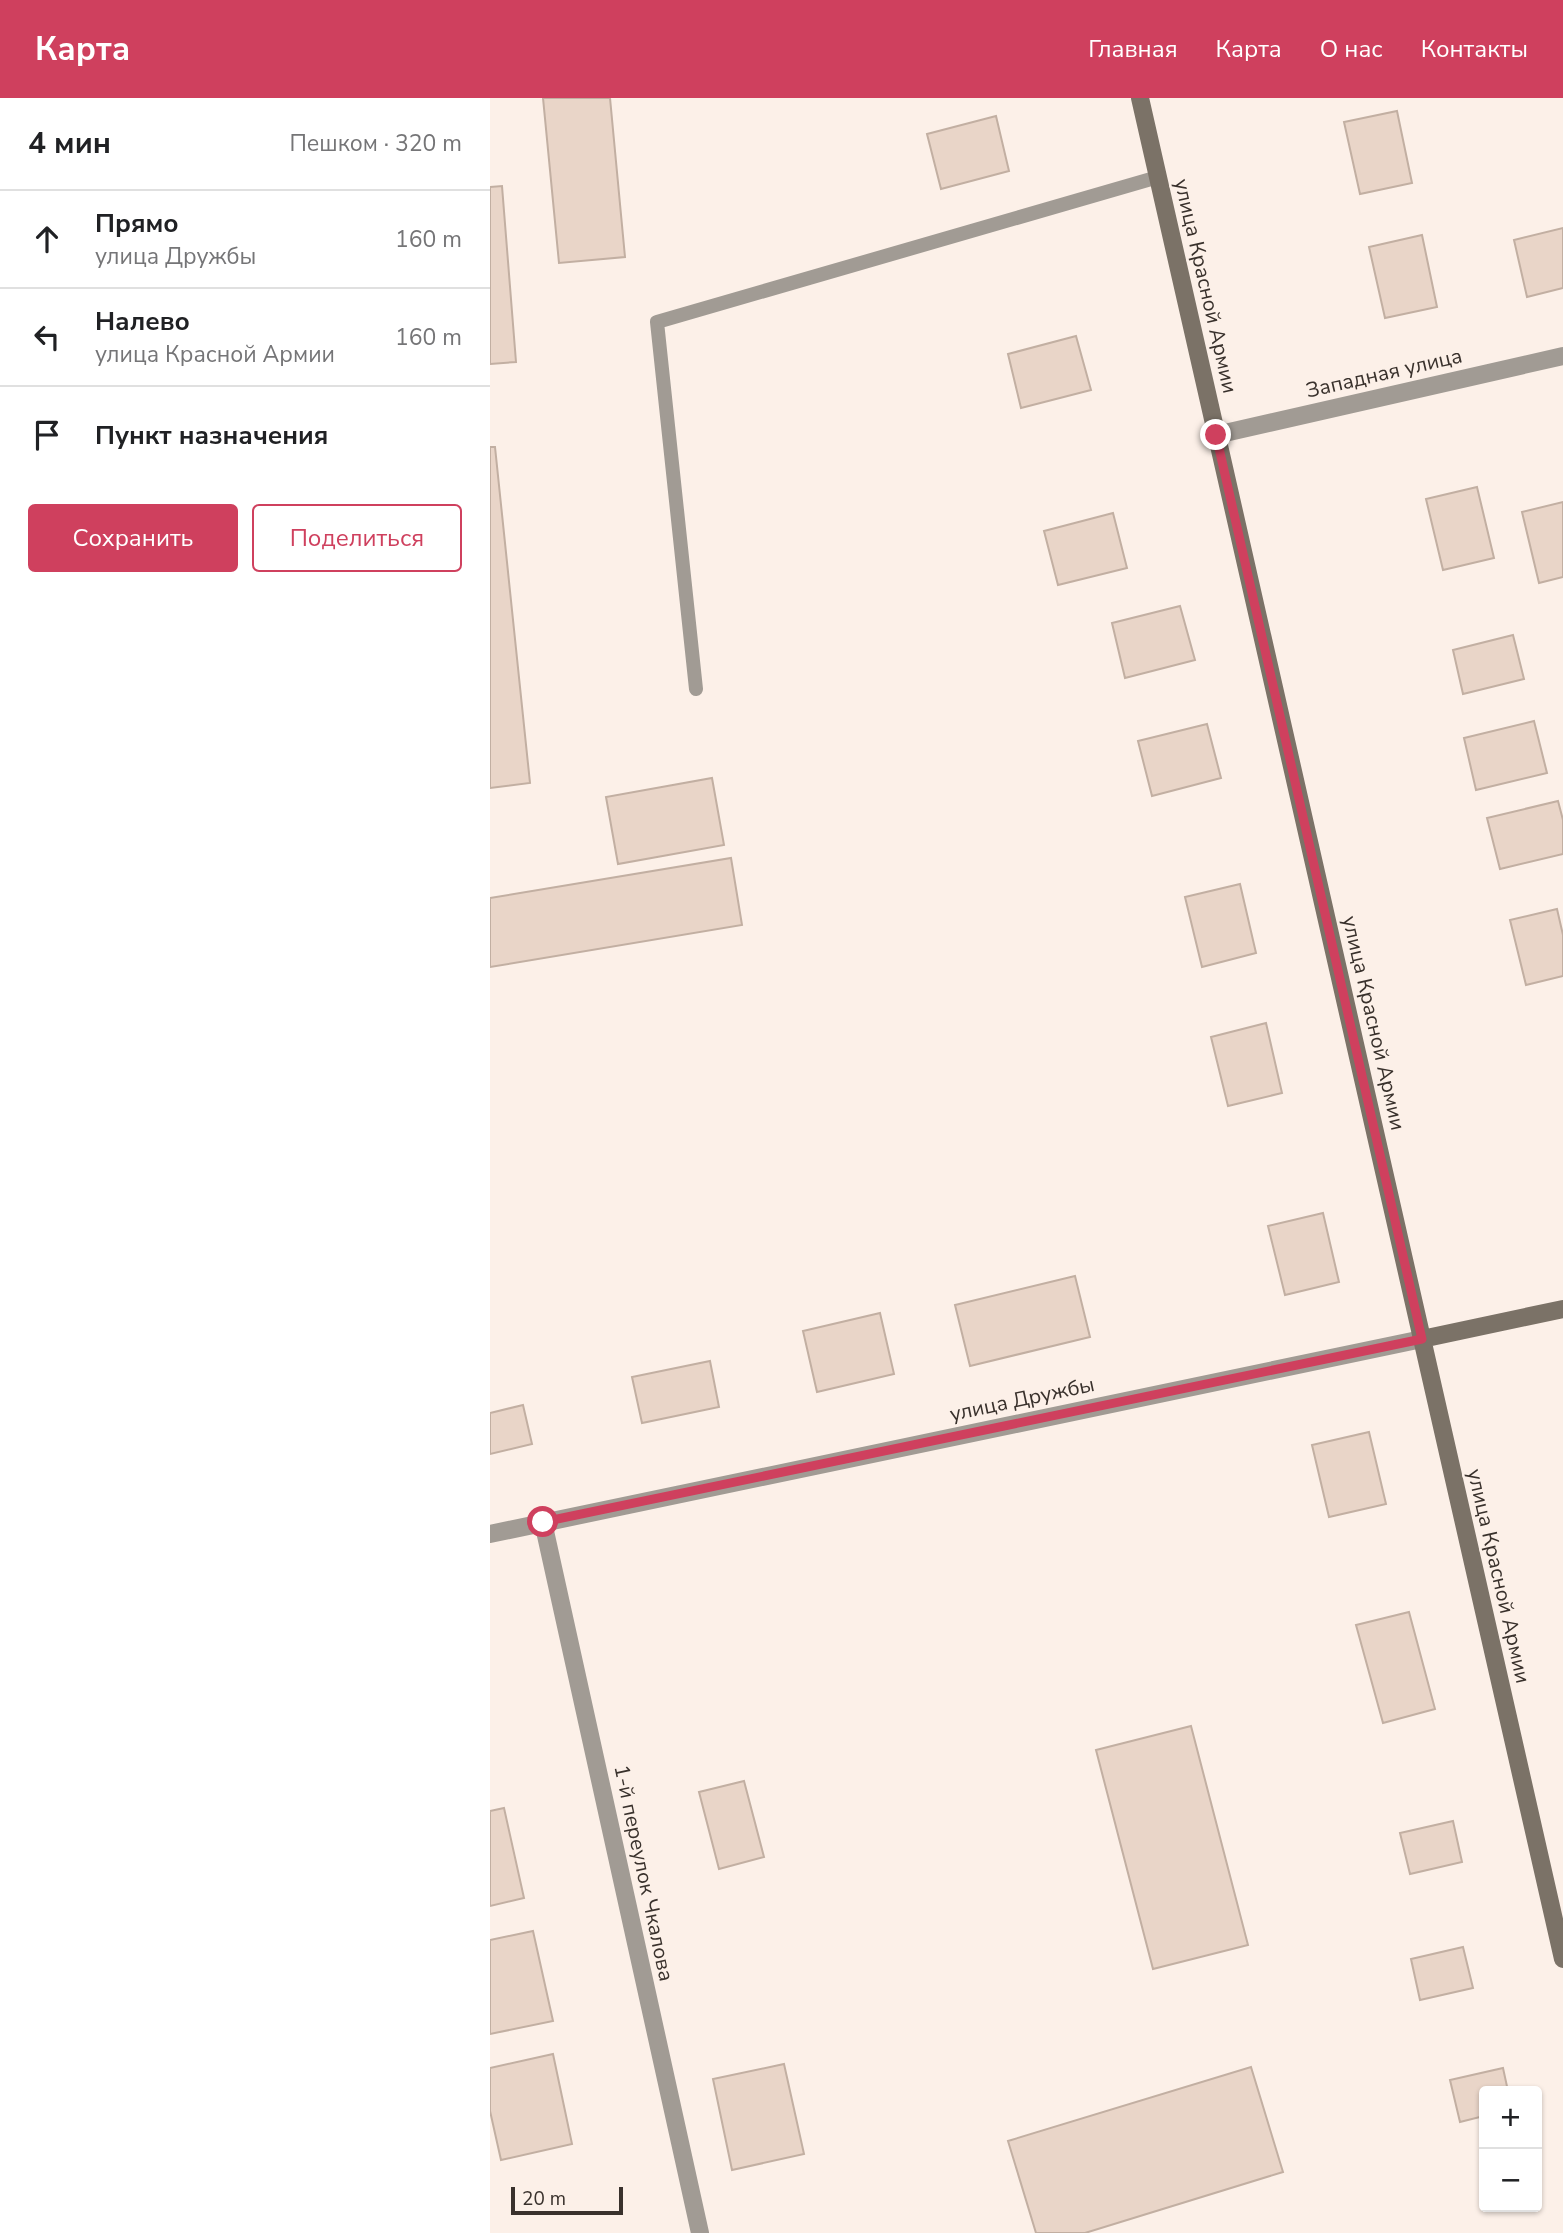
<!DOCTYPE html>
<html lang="ru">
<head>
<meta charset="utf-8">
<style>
	:root { --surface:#fff; --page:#f6f6f6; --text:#202124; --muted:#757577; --line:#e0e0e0; --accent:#cf405e }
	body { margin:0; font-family:"Nunito Sans",sans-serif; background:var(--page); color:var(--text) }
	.controls { position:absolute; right:21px; bottom:21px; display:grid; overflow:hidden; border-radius:7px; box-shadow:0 2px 5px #0004 }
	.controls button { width:63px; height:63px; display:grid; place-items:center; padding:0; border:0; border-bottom:2px solid var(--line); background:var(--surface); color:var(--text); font:35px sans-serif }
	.scale { position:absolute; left:21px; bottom:18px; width:112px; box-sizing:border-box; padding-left:7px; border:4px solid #39312c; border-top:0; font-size:19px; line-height:24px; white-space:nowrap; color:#39312c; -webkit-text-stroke:5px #fcf0e8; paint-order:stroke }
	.stop { position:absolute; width:21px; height:21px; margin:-16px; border:5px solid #cf405e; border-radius:50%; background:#fff }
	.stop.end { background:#cf405e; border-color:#fff; box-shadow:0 2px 7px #0008 }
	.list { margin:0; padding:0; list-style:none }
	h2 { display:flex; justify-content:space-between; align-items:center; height:91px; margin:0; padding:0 28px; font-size:30px }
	h2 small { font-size:23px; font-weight:400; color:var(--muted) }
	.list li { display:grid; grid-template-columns:46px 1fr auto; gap:21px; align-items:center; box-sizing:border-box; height:98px; padding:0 28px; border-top:2px solid var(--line) }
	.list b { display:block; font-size:26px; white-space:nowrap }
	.list p { margin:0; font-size:23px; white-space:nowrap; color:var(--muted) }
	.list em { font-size:23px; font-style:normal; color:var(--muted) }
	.actions { display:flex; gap:14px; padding:21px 28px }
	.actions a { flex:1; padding:16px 0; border:2px solid var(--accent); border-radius:7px; text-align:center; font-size:24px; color:var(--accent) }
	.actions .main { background:var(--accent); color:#fff }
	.icon { flex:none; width:38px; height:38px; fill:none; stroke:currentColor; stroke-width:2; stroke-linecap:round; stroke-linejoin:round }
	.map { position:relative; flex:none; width:1073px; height:2135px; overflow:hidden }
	header { display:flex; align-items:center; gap:42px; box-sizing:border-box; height:98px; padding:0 35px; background:var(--accent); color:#fff }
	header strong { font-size:33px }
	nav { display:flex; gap:38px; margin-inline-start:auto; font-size:24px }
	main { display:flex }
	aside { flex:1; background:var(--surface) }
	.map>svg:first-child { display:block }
	.building { fill:#e9d5c8; stroke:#c2afa2; stroke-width:2 }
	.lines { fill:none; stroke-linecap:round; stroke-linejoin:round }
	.lane { stroke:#a19b94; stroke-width:14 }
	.street { stroke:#a19b94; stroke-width:18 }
	.secondary { stroke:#7b7267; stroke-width:18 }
	.route { stroke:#cf405e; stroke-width:9 }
	.labels { text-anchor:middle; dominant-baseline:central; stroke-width:5; stroke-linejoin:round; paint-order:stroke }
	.street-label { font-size:21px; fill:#39312c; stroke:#fcf0e8 }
</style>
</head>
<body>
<header>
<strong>Карта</strong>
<nav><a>Главная</a><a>Карта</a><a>О нас</a><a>Контакты</a></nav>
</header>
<main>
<aside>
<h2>4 мин<small>Пешком · 320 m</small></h2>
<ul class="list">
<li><svg class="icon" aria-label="ahead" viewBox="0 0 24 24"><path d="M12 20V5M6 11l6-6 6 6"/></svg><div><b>Прямо</b><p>улица Дружбы</p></div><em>160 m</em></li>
<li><svg class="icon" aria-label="left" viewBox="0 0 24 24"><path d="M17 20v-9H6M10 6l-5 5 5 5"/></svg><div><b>Налево</b><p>улица Красной Армии</p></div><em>160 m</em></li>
<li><svg class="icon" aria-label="arrive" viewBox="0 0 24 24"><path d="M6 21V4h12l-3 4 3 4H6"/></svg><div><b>Пункт назначения</b></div></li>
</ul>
<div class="actions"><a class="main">Сохранить</a><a>Поделиться</a></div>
</aside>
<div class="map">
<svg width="1073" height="2135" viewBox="0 0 1073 2135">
	<rect width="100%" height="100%" fill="#fcf0e8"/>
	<path class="building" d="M53,0h67l15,159 -66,6z
		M907,13l15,72 -52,11 -16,-72z
		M506,18l13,55 -68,18 -14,-55z
		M12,88l14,176 -26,2v-177z
		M1073,130v60l-36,9 -13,-57z
		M932,137l15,72 -52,11 -16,-71z
		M586,238l15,54 -70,18 -13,-54z
		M0,349h5l35,336 -40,5z
		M987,389l17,71 -51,12 -17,-71z
		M1073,404v75l-24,6 -17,-71z
		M623,415l14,55 -69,17 -14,-54z
		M690,508l15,54 -70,18 -13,-55z
		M1023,537l11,44 -61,15 -10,-44z
		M1044,623l13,52 -71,17 -12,-52z
		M717,626l14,54 -69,18 -14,-55z
		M222,680l12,67 -106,19 -12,-67z
		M1068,703l5,19v34l-63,15 -13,-51z
		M241,760l11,67 -252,42v-69z
		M750,786l16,69 -54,14 -17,-70z
		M1067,811l6,26v41l-37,9 -16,-65z
		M776,925l16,70 -54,13 -17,-69z
		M833,1115l16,69 -54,13 -17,-69z
		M585,1178l15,61 -120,29 -15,-61z
		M390,1215l14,61 -77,18 -14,-61z
		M220,1263l9,46 -77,16 -10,-46z
		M33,1307l9,39 -42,10v-41z
		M879,1334l17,72 -57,13 -17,-72z
		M919,1514l26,97 -52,14 -27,-98z
		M701,1628l57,219 -95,24 -57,-219z
		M254,1683l20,76 -45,12 -20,-77z
		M14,1710l20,90 -34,8v-95z
		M963,1723l9,41 -52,12 -10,-41z
		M43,1833l20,90 -63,13v-94z
		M973,1849l10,41 -53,12 -9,-41z
		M63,1956l19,90 -71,16 -11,-49v-43z
		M294,1966l20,90 -72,16 -19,-91z
		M761,1969l32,105 -198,61h-49l-28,-92z
		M1013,1970l5,23h-24v25l-24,6 -10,-42z"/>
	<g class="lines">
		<path class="lane" d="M206,591l-39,-367 501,-145"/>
		<path class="street" d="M726,337l347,-79
			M53,1424l157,711
			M0,1436l932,-195"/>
		<path class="secondary" d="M650,0l423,1861
			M932,1241l141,-30"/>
	</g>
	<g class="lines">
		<path class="route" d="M53,1424l879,-183 -206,-904"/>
	</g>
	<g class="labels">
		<g class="street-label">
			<text transform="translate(716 188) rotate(77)">улица Красной Армии</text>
			<text transform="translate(894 275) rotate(-13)">Западная улица</text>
			<text transform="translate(884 925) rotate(77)">улица Красной Армии</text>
			<text transform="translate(532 1301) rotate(-12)">улица Дружбы</text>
			<text transform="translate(1009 1478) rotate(77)">улица Красной Армии</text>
			<text transform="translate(154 1775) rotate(78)">1-й переулок Чкалова</text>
		</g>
	</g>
</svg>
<div class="controls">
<button>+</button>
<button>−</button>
</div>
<div class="scale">20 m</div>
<div class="stop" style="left:53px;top:1424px"></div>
<div class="stop end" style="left:726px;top:337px"></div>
</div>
</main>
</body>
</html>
